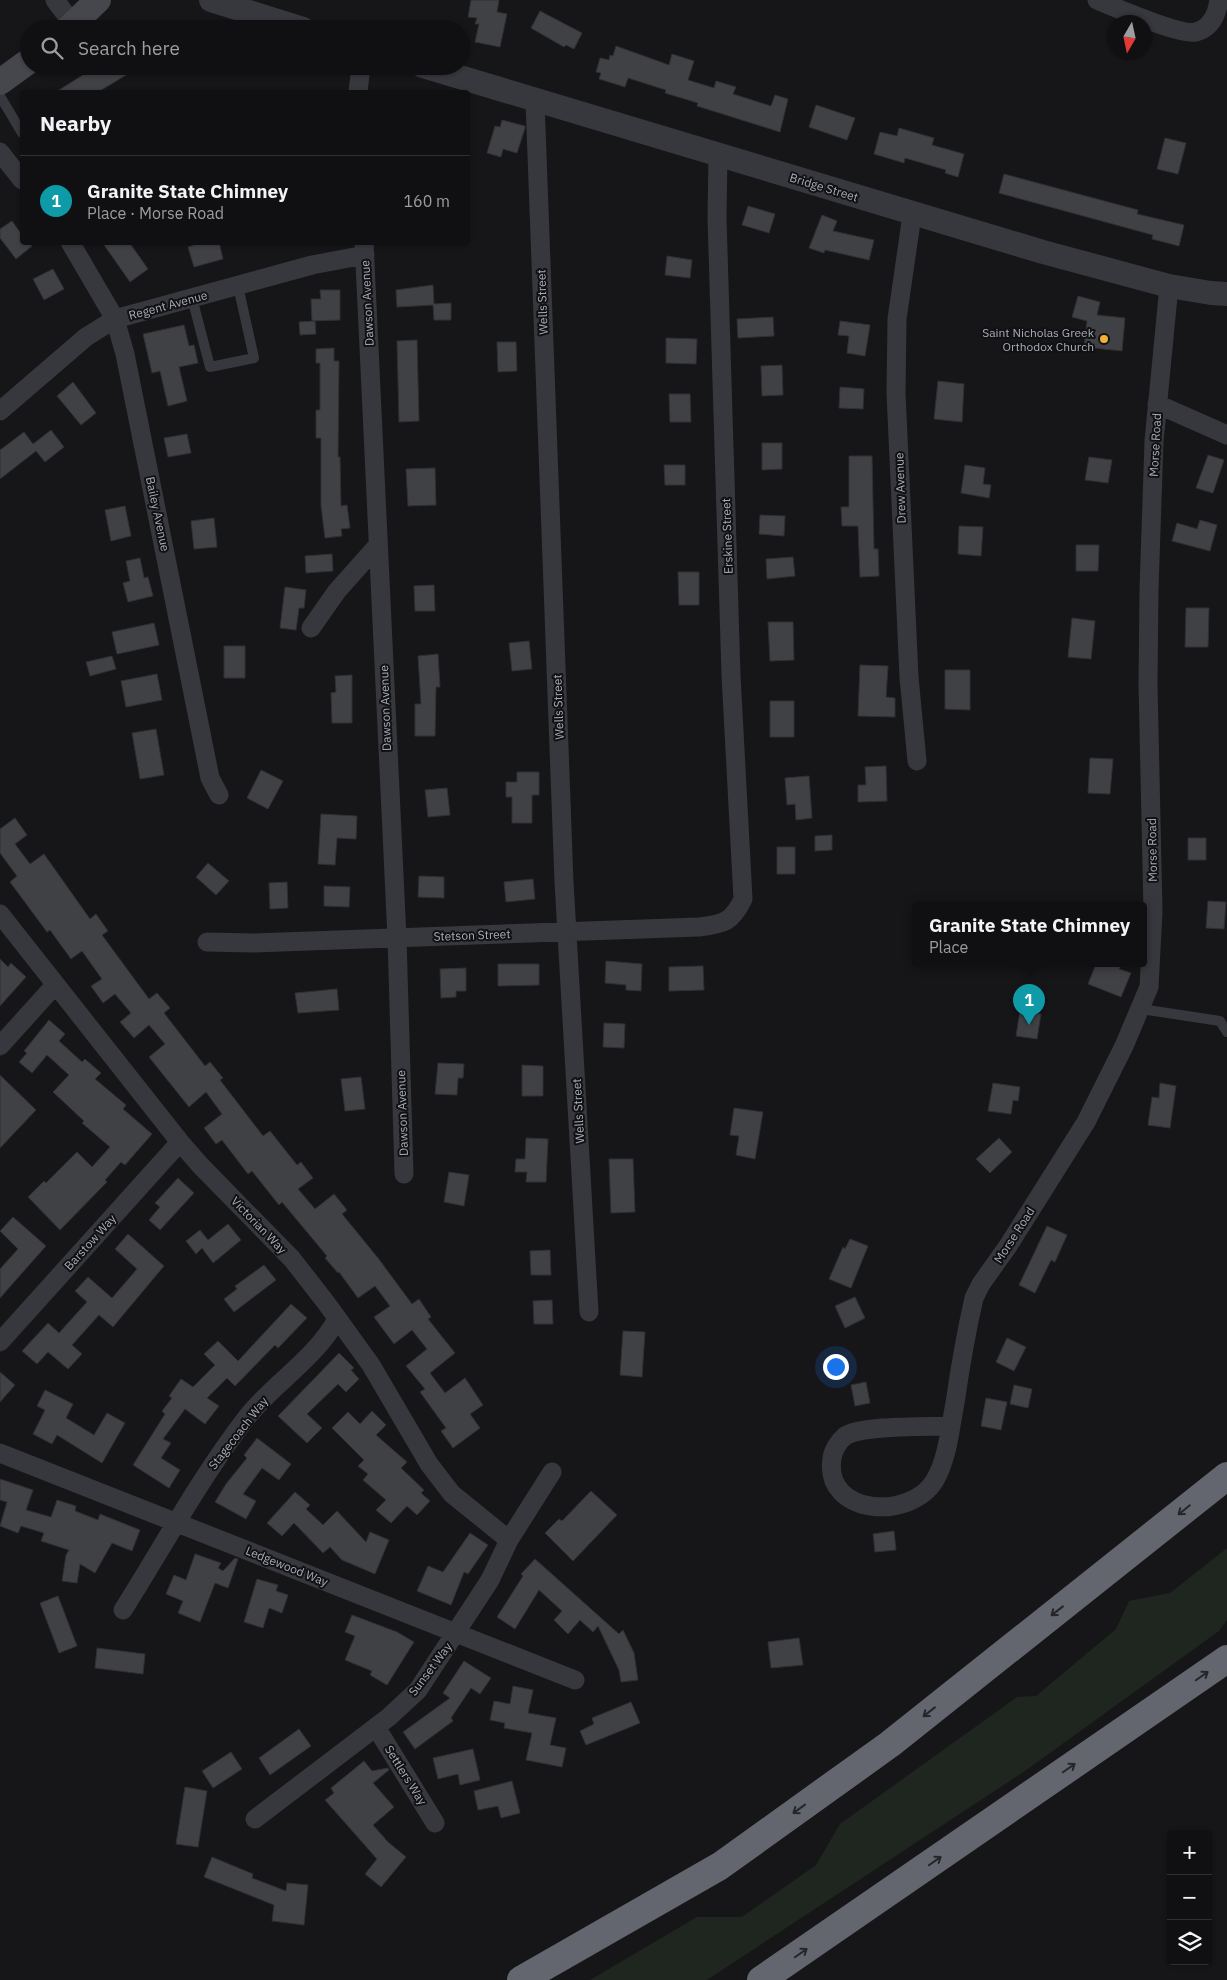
<!DOCTYPE html>
<html lang="en">
<head>
<meta charset="utf-8">
<style>
	:root { --surface:#101012; --page:#19191b; --text:#f1f3f6; --muted:#9c9d9f; --line:#303032; --accent:#0f766e }
	body { margin:0; font-family:"IBM Plex Sans",sans-serif; background:var(--page); color:var(--text) }
	.controls { position:absolute; right:15px; bottom:15px; display:grid; overflow:hidden; border-radius:5px; box-shadow:0 1px 4px #0004 }
	.controls button { width:45px; height:45px; display:grid; place-items:center; padding:0; border:0; border-bottom:1px solid var(--line); background:var(--surface); color:var(--text); font:25px sans-serif }
	.compass { position:absolute; left:1107px; top:15px; width:45px; height:45px; border-radius:50%; background:var(--surface); box-shadow:0 1px 4px #0004; rotate:189deg }
	.you { position:absolute; left:835px; top:1366px; width:18px; height:18px; margin:-12px; border:4px solid #fff; border-radius:50%; background:#1a73e8; box-shadow:0 0 0 8px #1a73e833 }
	.badge { display:grid; place-items:center; width:32px; height:32px; border-radius:50%; background:var(--accent); color:#fff; font-size:16px; font-weight:700 }
	.pin { position:absolute; translate:-50% -41px; filter:drop-shadow(0 1px 2px #0008) }
	.pin::after { content:''; position:absolute; top:26px; width:18px; height:15px; background:inherit; clip-path:polygon(0 0,100% 0,50% 100%) }
	.popup { position:absolute; left:912px; top:902px; width:235px; height:65px; box-sizing:border-box; display:grid; place-content:center; border-radius:5px; background:var(--surface); filter:drop-shadow(0 1px 4px #0005); font-size:16px; white-space:nowrap; color:var(--muted) }
	.popup b { font-size:19px; color:var(--text) }
	.popup::after { content:''; position:absolute; left:50%; top:100%; margin-left:-10px; border:10px solid transparent; border-top-color:var(--surface) }
	.list { margin:0; padding:0; list-style:none }
	h2 { display:flex; justify-content:space-between; align-items:center; height:65px; margin:0; padding:0 20px; font-size:21px }
	h2 small { font-size:16px; font-weight:400; color:var(--muted) }
	.list li { display:grid; grid-template-columns:32px 1fr auto; gap:15px; align-items:center; box-sizing:border-box; height:90px; padding:0 20px; border-top:1px solid var(--line) }
	.list b { display:block; font-size:19px; white-space:nowrap }
	.list p { margin:0; font-size:16px; white-space:nowrap; color:var(--muted) }
	.list em { font-size:16px; font-style:normal; color:var(--muted) }
	.icon { flex:none; width:28px; height:28px; fill:none; stroke:currentColor; stroke-width:2; stroke-linecap:round; stroke-linejoin:round }
	.map { position:relative; flex:none; width:1227px; height:1980px; overflow:hidden }
	.search { position:absolute; background:var(--surface); box-shadow:0 1px 4px #0004; left:20px; top:20px; width:450px; height:55px; display:flex; align-items:center; gap:12px; box-sizing:border-box; padding:0 18px; border-radius:28px; color:var(--muted); font-size:19px }
	.panel { position:absolute; background:var(--surface); box-shadow:0 1px 4px #0004; left:20px; top:90px; width:450px; height:155px; border-radius:5px }
	.map>svg:first-child { display:block }
	.green { fill:#1e261f }
	.building { fill:#404145; stroke:#303034 }
	.lines { fill:none; stroke-linecap:round; stroke-linejoin:round }
	.service { stroke:#37383d; stroke-width:10 }
	.minor { stroke:#37383d; stroke-width:19 }
	.tertiary { stroke:#37383d; stroke-width:24 }
	.secondary { stroke:#45474d; stroke-width:26 }
	.motorway { stroke:#63666e; stroke-width:28 }
	.oneway { stroke:#26262a }
	.poi-dot { fill:#f2b134; stroke:#111113; stroke-width:2 }
	.labels { text-anchor:middle; dominant-baseline:central; stroke-width:4; stroke-linejoin:round; paint-order:stroke }
	.street-label { font-size:12px; fill:#a8adb8; stroke:#111113 }
	.poi-label { font-size:12px; fill:#a8adb8; stroke:#111113; text-anchor:end }
</style>
</head>
<body>
<div class="map">
<svg width="1227" height="1980" viewBox="0 0 1227 1980">
	<rect width="100%" height="100%" fill="#161618"/>
	<path class="green" d="M1227,1548v72l-8,11 -194,140 -318,209h-117l107,-63h45l74,-52 24,-41 177,-127 19,-1 80,-67 13,-28 41,-8z"/>
	<path class="building" d="M471,0h28l-2,12 10,2 -7,33 -25,-5 4,-18h-4l2,-6 -9,-1z
		M540,11l42,22 -8,16 -8,-4 -2,2 -33,-19z
		M616,46l53,19 3,-11 22,7 -6,19 26,8 2,-7 20,6 -3,7 38,12 4,-11 13,4 -8,33 -83,-26 1,-3 -33,-10 1,-3 -38,-12 -3,9 -26,-8 2,-6 -5,-1 4,-14 9,2 1,-5 3,1z
		M97,66h44l-43,26h-42z
		M816,105l39,13 -8,22 -38,-13z
		M502,120l23,6v2l-8,25 -14,-4 -2,8 -14,-4 8,-27 5,1z
		M899,128l35,10 -2,7 32,9 -6,23 -13,-4 1,-3 -41,-12 -1,5 -30,-9 6,-22 17,4z
		M1165,138l21,5 -8,31 -21,-5z
		M1004,174l134,36 -1,4 47,11 -5,21 -27,-7 1,-4 -154,-42z
		M748,206l27,8 -6,19 -27,-8z
		M822,215l15,6 -4,10 41,9 -5,20 -44,-10 -1,3 -15,-5z
		M12,221l10,14v7h7l3,4 -16,13 -16,-21v-9z
		M102,242h27l19,27 -18,13z
		M204,242h15l4,17 -29,8 -6,-20z
		M667,256l25,4 -2,18 -25,-3z
		M53,269l11,20 -20,11 -11,-21z
		M433,285l1,19 17,-1v17h-17l-1,-15 -36,2 -1,-17z
		M320,290h20v30l-28,1 -1,-22h10z
		M1078,296l22,6 -3,13 28,3 -3,33 -38,-4 3,-26 -15,-4z
		M773,317l1,19 -36,2 -1,-19z
		M315,321l1,13 -16,1 -1,-13z
		M840,321l30,4 -5,31 -18,-3 2,-17 -11,-1z
		M184,325l5,21 5,-1 4,18 -19,4 8,34 -19,5 -8,-35 -8,2 -9,-39z
		M666,338l31,1 -1,25 -30,-1z
		M417,340l2,81 -20,1 -2,-81z
		M497,342h19l1,29 -19,1z
		M334,348v13h5l-1,96h2l1,49 6,-1 3,23 -9,1 1,7 -17,2 -4,-32v-68h-5v-28h4v-47h-4v-14z
		M782,365l1,30 -21,1 -1,-30z
		M938,381l26,3 -2,38 -28,-3z
		M73,382l23,31 -15,12 -24,-29z
		M840,387l24,2 -1,20 -24,-1z
		M669,394h21l1,28h-21z
		M51,430l13,17 -19,15 -9,-11 -36,28v-29l24,-18 9,12z
		M187,434l4,19 -23,4 -4,-19z
		M762,443h20v26l-20,1z
		M1208,455l16,5 -11,33 -17,-5z
		M849,456h23l2,93h4l1,27 -19,1 -2,-51h-16l-1,-19h8z
		M1089,457l23,3 -4,23 -23,-3z
		M664,465h21v20h-20z
		M965,465l20,3 -2,16 8,1 -2,13 -28,-5z
		M435,468l1,37 -28,1 -2,-37z
		M125,506l6,30 -20,5 -6,-31z
		M760,515l25,1 -1,20 -25,-2z
		M214,518l3,29 -23,2 -3,-28z
		M1200,520l17,5 -7,26 -38,-10 5,-18 20,6z
		M959,526l24,1 -2,29 -23,-2z
		M1076,545h23l-1,26h-22z
		M332,554l1,17 -27,2 -1,-17z
		M793,557l2,19 -28,3 -1,-20z
		M140,558l4,20 4,-1 5,19 -25,6 -5,-19 7,-2 -4,-20z
		M678,572h21v33h-20z
		M434,585l1,26h-20l-1,-25z
		M285,587l21,3 -2,18h-5l-3,22 -16,-2z
		M1186,608h23l-1,39h-23z
		M1072,618l23,3 -4,38 -23,-2z
		M768,622h25l1,38 -24,1z
		M154,623l5,22 -42,9 -5,-22z
		M529,641l3,28 -20,2 -3,-28z
		M224,646h21v32h-21z
		M438,654l2,33h-4l-1,49h-20v-32h6l-3,-48z
		M112,656l4,13 -26,7 -4,-14z
		M860,665l28,1 -2,31 9,1v19l-37,-1z
		M945,670h25v40l-25,-1z
		M157,674l5,26 -36,7 -5,-26z
		M352,675v48h-20l-1,-30 5,-1 -1,-16z
		M770,701h24v36h-24z
		M156,729l8,46 -24,4 -8,-46z
		M1090,758l23,1 -3,35 -22,-1z
		M886,766l1,35 -29,1v-17h8l-1,-18z
		M261,770l22,11 -15,28 -21,-11z
		M517,772h22v23h-7v28h-20v-26h-6v-15h11z
		M809,776l3,42 -16,2 -1,-16 -8,1 -2,-27z
		M447,788l3,27 -22,2 -3,-27z
		M321,814l36,2 -1,23 -19,-1 -2,27 -17,-1z
		M15,818l12,17 -12,9 15,20 14,-10 46,65 6,-5 12,17 -6,4 47,64 8,-6 13,15 -6,5 41,53 5,-4 13,16 -3,2 43,56 7,-5 27,34 4,-3 12,16 -15,11 17,20 19,-15 13,16 -5,4 36,44 34,46 7,-5 12,18 -3,2 27,34 -25,20 15,20 20,-15 18,27 -13,9 10,14 -27,20 -12,-17 5,-3 -26,-36 5,-3 -19,-23 21,-17 -15,-19 -18,14 -20,-27 16,-11 -15,-20 -17,12 -19,-26 -1,1 -13,-15 2,-2 -45,-54 -3,3 -27,-34 -4,3 -26,-34 -6,4 -12,-16 18,-14 -16,-22 -17,15 -40,-50 16,-13 -16,-19 -15,13 -14,-16 11,-9 -16,-19 -12,9 -12,-17 11,-7 -20,-28 -11,8 -21,-29 -3,2 -37,-50 7,-6 -17,-23v-24z
		M832,835v15l-17,1v-15z
		M1188,838h18v22h-18z
		M777,847h18v27h-18z
		M208,863l21,18 -13,14 -20,-18z
		M419,876l25,1v21l-26,-1z
		M533,879l2,20 -29,3 -2,-20z
		M287,882l1,26 -18,1 -1,-26z
		M324,886l26,1 -1,20 -25,-1z
		M1208,901l18,1 -2,27 -18,-1z
		M0,959l8,8 3,-4 15,14 -26,29z
		M606,961l36,3 -1,27 -15,-1v-5l-21,-2z
		M498,964h41v21l-41,1z
		M1096,964h26l-3,5 12,4 -10,24 -33,-13z
		M703,966l1,24 -35,1v-24z
		M466,968v23h-10v6l-15,1 -1,-29z
		M337,989l2,21 -41,3 -3,-20z
		M1020,1011l21,3 -4,25 -21,-3z
		M49,1020l16,14 -6,7 23,21 3,-3 16,14 -6,6 31,26 -3,4 29,25 -27,31 -4,-3 -16,18 2,2 -47,48 -32,-33 16,-16 2,2 31,-31 15,15 18,-20 -28,-24 2,-2 -31,-29 16,-17 -22,-20 -15,18 -13,-11 8,-9 -3,-2z
		M604,1023l21,1 -1,24 -21,-1z
		M438,1063l26,1 -1,14h-5l-1,17 -22,-1z
		M522,1065l21,1v30h-21z
		M0,1075l36,35 -36,38z
		M361,1077l4,32 -20,2 -4,-32z
		M993,1083l27,4 -2,14 -5,-1 -2,14 -23,-3z
		M1160,1083l16,3 -6,42 -22,-3 4,-28 7,1z
		M734,1108l29,4 -8,47 -19,-4 3,-19 -9,-1z
		M526,1138l22,1 -2,43h-20l1,-10h-12l1,-13h9z
		M999,1138l13,14 -22,21 -14,-14z
		M609,1159h24l2,53 -24,1z
		M449,1172l20,3 -5,31 -20,-4z
		M178,1178l16,15 -34,37 -11,-10 11,-13 -5,-4z
		M13,1217l33,29 -46,52v-29l18,-20 -18,-18z
		M228,1224l13,16 -28,23 -11,-15 -6,6 -10,-13 14,-11 8,10z
		M1047,1226l20,9 -12,27 -4,-2 -16,33 -16,-8z
		M128,1234l36,32 -51,61 -14,-12 -27,30 10,9 -14,15 -20,-17 -11,12 -15,-13 26,-28 11,10 28,-31 -12,-11 13,-14 24,21 25,-29 -22,-20z
		M850,1239l18,7 -17,42 -22,-9 14,-32 2,2z
		M550,1250l1,25h-20l-1,-24z
		M264,1265l12,15 -42,32 -10,-13 13,-10 -2,-3z
		M855,1297l10,21 -20,10 -10,-22z
		M552,1300l1,24h-19l-1,-23z
		M291,1304l16,14 -29,30 -3,-3 -40,41 -8,-8 -20,20 12,8 -14,18 -20,-15 -22,30 8,4 -10,15 19,12 -11,18 -36,-23 32,-51 -3,-3 10,-13 -3,-2 12,-17 12,8 22,-22 -11,-11 14,-13 20,20z
		M623,1331l22,1 -3,45 -22,-2z
		M1007,1338l19,9 -12,24 -18,-9z
		M339,1353l15,15 -3,2 8,9 -13,13 -8,-8 -31,30 15,14 -15,15 -29,-27z
		M0,1372l15,13 -15,17z
		M866,1382l4,21 -15,3 -4,-21z
		M1014,1385l18,4 -4,19 -18,-4z
		M45,1390l28,14 -7,14 28,17 13,-22 18,10 -23,40 -45,-28 -5,9 -19,-10 12,-24 -8,-4z
		M986,1398l21,4 -6,28 -20,-4z
		M372,1411l14,14 -10,10 31,27 -6,6 23,22 -3,3 9,8 -13,14 -10,-9 -16,17 -15,-13 10,-10 -23,-20 5,-6 -10,-8 6,-6 -32,-32 16,-16 12,12z
		M257,1438l34,26 -12,16 -17,-12 -19,26 13,7 -10,18 -31,-17 11,-18 21,-26 -3,-3z
		M0,1479l33,11 -7,20 25,7 6,-17 19,6 -1,5 23,9 2,-6 40,16 -8,21 -20,-8 -17,30 -15,-9 -3,19 -15,-2 4,-26 3,-5 -28,-9 3,-8 -23,-7 -3,7 -18,-7 7,-24 -7,-2z
		M591,1491l26,24 -44,46 -28,-28 14,-14 3,2z
		M295,1492l15,13 -4,4 17,16 14,-14 29,31 4,-10 19,8 -14,34 -33,-14 -12,-13 -7,6 -29,-30 -12,13 -15,-13z
		M894,1531l2,19 -21,2 -2,-18z
		M470,1533l18,12 -20,29 -4,-2 -13,33 -34,-14 11,-25 15,6z
		M195,1554l26,9 -3,5 5,3 12,-13 3,1 -10,29 -13,-5 -15,39 -22,-9 5,-12 -17,-7 8,-19 12,5z
		M535,1559l84,75 4,-4 11,23 4,27 -17,2 -2,-12 -21,-44 -5,6 -13,-12 -12,14 -14,-14 8,-9 -23,-21 -24,39 -18,-12 26,-41 -2,-2z
		M257,1579l21,6 -2,6 12,4 -6,18 -13,-5 -6,20 -19,-6z
		M58,1596l19,50 -18,7 -19,-50z
		M352,1615l45,17 17,10 -27,43 -17,-10 2,-4 -27,-11 10,-24 -10,-4z
		M799,1638l4,27 -32,3 -3,-26z
		M97,1648l48,6 -2,20 -48,-6z
		M464,1661l27,17 -11,16 -9,-6 -20,30 2,3 -38,28 -12,-17 47,-34 -7,-5z
		M513,1686l20,4 -5,23 28,5 -6,27 16,3 -4,19 -36,-7 6,-27 -28,-5 1,-5 -15,-3 4,-19 16,3z
		M631,1702l9,21 -54,22 -6,-14 14,-7 -2,-6z
		M299,1729l12,17 -41,29 -11,-17z
		M473,1749l7,31 -20,5 -2,-11 -20,5 -5,-21z
		M231,1752l11,17 -29,19 -11,-17z
		M364,1761l8,10 16,-3 1,2 -16,13 21,24 -21,18 15,17 18,15 -25,30 -16,-13 12,-15 -52,-59 9,-7 -3,-5z
		M512,1781l8,32 -19,5 -3,-12 -20,4 -4,-19z
		M185,1787l22,4 -9,56 -22,-3z
		M212,1857l41,17 -1,4 34,13 1,-8 21,2 -4,40 -32,-4 2,-16 -70,-28z"/>
	<g class="lines">
		<path class="service" d="M0,96l22,37
			M192,298l18,69 44,-9 -16,-72
			M1141,1009l79,12 7,11"/>
		<path class="minor" d="M55,0l18,24
			M1097,0c17,7 84,36 99,32 15,-4 21,-18 23,-32
			M358,92l3,-26
			M535,101l29,781 25,430
			M0,152l22,28
			M912,215l-15,104 -1,74 13,284 8,84
			M70,242l45,77 10,35 85,424 9,17
			M364,242l33,696 7,236
			M1157,404l70,31
			M0,411l86,-74 29,-18 197,-54 53,-10
			M311,628l26,-37 41,-46
			M0,914l180,228 20,23 92,94 35,45 44,61 58,99 23,30 57,46
			M207,942l44,1 448,-16c25,-3 33,-5 44,-28l-12,-224 -14,-457 1,-64
			M0,1046l55,-61
			M0,1342l180,-200
			M951,1426c-23,1 -89,-1 -106,10 -6,5 -12,14 -13,22 -9,58 79,63 103,22 13,-23 15,-52 20,-77 5,-35 11,-70 19,-105l7,-14 27,-38 78,-124 38,-76 25,-59 4,-75 -5,-228 1,-94 5,-149 15,-155
			M0,1453l575,227
			M123,1610c41,-65 77,-132 124,-193 27,-34 69,-59 90,-98
			M376,1727l59,96
			M255,1819l134,-102 29,-27 72,-110 19,-40 43,-68"/>
		<path class="tertiary" d="M211,0l92,29
			M423,66l620,186 126,34 42,7 16,1"/>
		<path class="secondary" d="M68,29l30,-29
			M0,82l29,-21"/>
		<path class="motorway" d="M521,1980l199,-114 170,-122 337,-268
			M761,1980l466,-321"/>
	</g>
	<defs><path id="oneway-shaft" d="M-6 0H5M1.5-3L5.5 0L1.5 3" fill="none" stroke-width="1.6" stroke-linecap="round" stroke-linejoin="round" transform="scale(1.25)"/></defs>
	<g class="oneway">
		<use href="#oneway-shaft" transform="translate(1184 1510) rotate(141)"/>
		<use href="#oneway-shaft" transform="translate(1057 1611) rotate(142)"/>
		<use href="#oneway-shaft" transform="translate(1202 1676) rotate(-35)"/>
		<use href="#oneway-shaft" transform="translate(929 1712) rotate(142)"/>
		<use href="#oneway-shaft" transform="translate(1069 1768) rotate(-35)"/>
		<use href="#oneway-shaft" transform="translate(799 1809) rotate(144)"/>
		<use href="#oneway-shaft" transform="translate(935 1861) rotate(-35)"/>
		<use href="#oneway-shaft" transform="translate(801 1953) rotate(-35)"/>
	</g>
	<circle class="poi-dot" cx="1104" cy="339" r="5"/>
	<g class="labels">
		<g class="street-label">
			<text transform="translate(824 187) rotate(17)">Bridge Street</text>
			<text transform="translate(542 302) rotate(-92)">Wells Street</text>
			<text transform="translate(367 303) rotate(-93)">Dawson Avenue</text>
			<text transform="translate(168 305) rotate(-15)">Regent Avenue</text>
			<text transform="translate(1155 445) rotate(-87)">Morse Road</text>
			<text transform="translate(900 488) rotate(-92)">Drew Avenue</text>
			<text transform="translate(158 514) rotate(78)">Bailey Avenue</text>
			<text transform="translate(727 536) rotate(-92)">Erskine Street</text>
			<text transform="translate(558 707) rotate(-92)">Wells Street</text>
			<text transform="translate(385 708) rotate(-92)">Dawson Avenue</text>
			<text transform="translate(1152 850) rotate(-91)">Morse Road</text>
			<text transform="translate(472 935) rotate(-2)">Stetson Street</text>
			<text transform="translate(578 1111) rotate(-93)">Wells Street</text>
			<text transform="translate(402 1113) rotate(-92)">Dawson Avenue</text>
			<text transform="translate(259 1225) rotate(46)">Victorian Way</text>
			<text transform="translate(1014 1235) rotate(-57)">Morse Road</text>
			<text transform="translate(90 1242) rotate(-48)">Barstow Way</text>
			<text transform="translate(238 1433) rotate(-52)">Stagecoach Way</text>
			<text transform="translate(287 1566) rotate(22)">Ledgewood Way</text>
			<text transform="translate(430 1669) rotate(-53)">Sunset Way</text>
			<text transform="translate(406 1775) rotate(58)">Settlers Way</text>
		</g>
		<g class="poi-label">
			<text x="1094" y="332">Saint Nicholas Greek<tspan x="1094" dy="14">Orthodox Church</tspan></text>
		</g>
	</g>
</svg>
<div class="controls">
<button>+</button>
<button>−</button>
<button><svg class="icon" aria-label="layers" viewBox="0 0 24 24"><path d="M12 4l9 5-9 5-9-5zM3 14l9 5 9-5"/></svg></button>
</div>
<svg class="compass" viewBox="-18 -18 36 36"><path d="M0-13l5 13h-10z" fill="#e53935"/><path d="M0 13l5-13h-10z" fill="#9c9d9f"/></svg>
<div class="you"></div>
<div class="pin badge" style="left:1029px;top:1025px;background:#0f9aa8">1</div>
<div class="popup"><b>Granite State Chimney</b>Place</div>
<div class="search"><svg class="icon" aria-label="search" viewBox="0 0 24 24"><circle cx="10" cy="10" r="6"/><path d="M15 15l6 6"/></svg>Search here</div>
<section class="panel">
<h2>Nearby<small></small></h2>
<ul class="list">
<li><span class="badge" style="background:#0f9aa8">1</span><div><b>Granite State Chimney</b><p>Place · Morse Road</p></div><em>160 m</em></li>
</ul>
</section>
</div>
</body>
</html>
